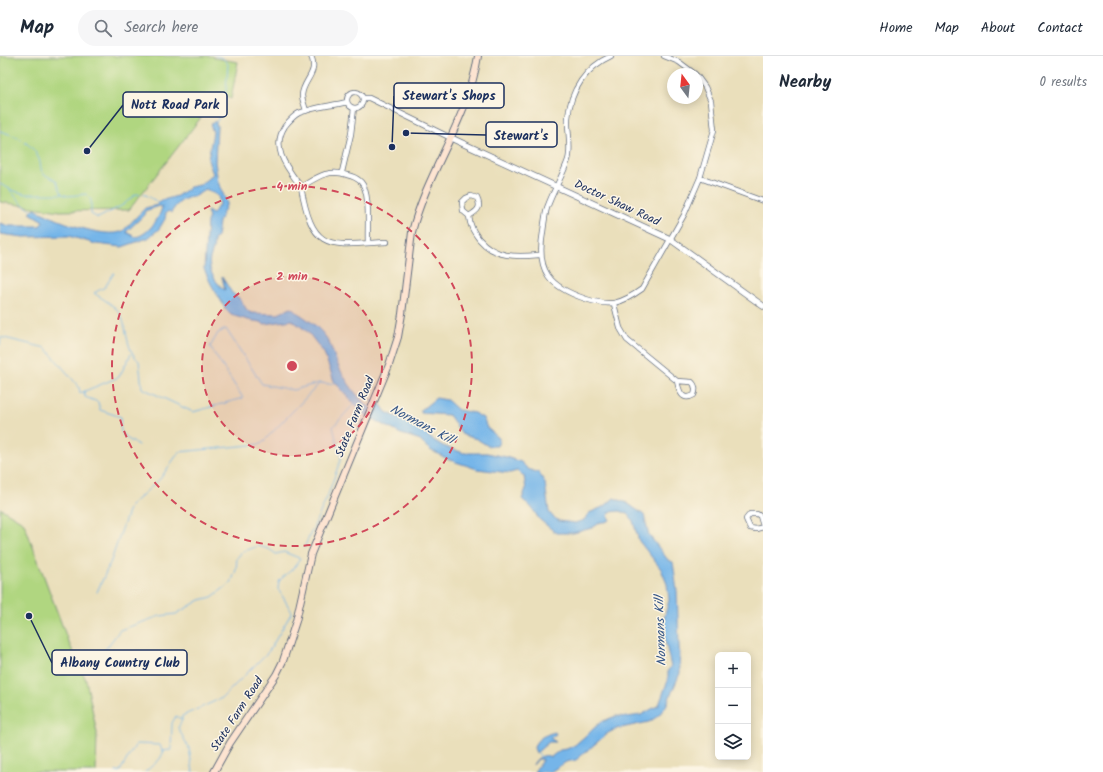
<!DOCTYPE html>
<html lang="en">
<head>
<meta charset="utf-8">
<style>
	:root { --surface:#fff; --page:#f6f6f7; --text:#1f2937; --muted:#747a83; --line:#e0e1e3 }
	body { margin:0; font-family:Kalam,sans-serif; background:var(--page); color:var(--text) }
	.controls { position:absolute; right:12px; bottom:12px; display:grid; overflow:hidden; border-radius:6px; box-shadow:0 2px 10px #0003 }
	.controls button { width:36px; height:36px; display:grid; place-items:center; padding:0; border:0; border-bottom:1px solid var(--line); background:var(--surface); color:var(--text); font:20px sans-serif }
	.compass { position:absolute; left:667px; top:12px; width:36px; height:36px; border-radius:50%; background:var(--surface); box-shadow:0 2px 10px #0003; rotate:345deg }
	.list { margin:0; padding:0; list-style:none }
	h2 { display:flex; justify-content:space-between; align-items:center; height:52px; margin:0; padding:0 16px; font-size:17px }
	h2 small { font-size:13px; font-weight:400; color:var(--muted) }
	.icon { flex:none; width:22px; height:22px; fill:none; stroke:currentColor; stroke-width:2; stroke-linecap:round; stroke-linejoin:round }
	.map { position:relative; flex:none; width:763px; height:716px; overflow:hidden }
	header { display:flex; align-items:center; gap:24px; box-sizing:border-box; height:56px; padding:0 20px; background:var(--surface); border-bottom:1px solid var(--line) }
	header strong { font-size:19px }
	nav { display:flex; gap:22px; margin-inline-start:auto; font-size:14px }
	.search { width:280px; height:36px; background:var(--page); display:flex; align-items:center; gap:10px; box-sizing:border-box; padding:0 14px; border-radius:22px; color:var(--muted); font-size:15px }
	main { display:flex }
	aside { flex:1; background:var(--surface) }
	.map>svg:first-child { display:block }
	.green { fill:#b0d680; stroke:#66826f }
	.water { fill:#74b5e9; stroke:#4872a4; fill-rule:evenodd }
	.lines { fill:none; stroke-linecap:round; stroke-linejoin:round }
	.stream { stroke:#74b5e9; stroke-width:1 }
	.minor-casing { stroke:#636d7f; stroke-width:6 }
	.tertiary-casing { stroke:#636d7f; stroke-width:7 }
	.secondary-casing { stroke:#636d7f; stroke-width:8 }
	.minor { stroke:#fff; stroke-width:4.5 }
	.tertiary { stroke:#fff; stroke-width:5.5 }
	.secondary { stroke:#fde4d1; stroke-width:6 }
	.ring { fill:none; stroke:#d1495b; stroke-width:2; stroke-dasharray:7 5 }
	.labels { text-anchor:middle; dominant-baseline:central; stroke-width:3; stroke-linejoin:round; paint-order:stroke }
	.street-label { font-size:12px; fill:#1b2f5e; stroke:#fcf5e5 }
	.water-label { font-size:13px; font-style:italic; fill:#365788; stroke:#fcf5e5 }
	.centre { fill:#d1495b; stroke:#fcf5e5; stroke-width:2 }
	.ring-label { font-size:12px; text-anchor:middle; font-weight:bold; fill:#d1495b; stroke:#fcf5e5; stroke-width:3; stroke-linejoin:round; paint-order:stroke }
	.leader { fill:none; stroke:#1b2f5e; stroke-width:1.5 }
	.callout-dot { fill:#1b2f5e; stroke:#fcf5e5; stroke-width:1.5 }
	.callout { fill:#fcf5e5; stroke:#1b2f5e; stroke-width:1.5 }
	.callout-label { font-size:13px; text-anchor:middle; font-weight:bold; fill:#1b2f5e }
</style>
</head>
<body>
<header>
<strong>Map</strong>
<div class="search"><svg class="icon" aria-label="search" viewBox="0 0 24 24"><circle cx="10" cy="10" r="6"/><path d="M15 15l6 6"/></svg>Search here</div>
<nav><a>Home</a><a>Map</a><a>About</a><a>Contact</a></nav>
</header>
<main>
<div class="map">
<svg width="763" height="716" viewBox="0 0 763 716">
	<rect width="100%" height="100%" fill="#fcf5e5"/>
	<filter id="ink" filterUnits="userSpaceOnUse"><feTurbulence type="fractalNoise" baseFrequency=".025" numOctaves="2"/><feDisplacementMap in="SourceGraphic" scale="8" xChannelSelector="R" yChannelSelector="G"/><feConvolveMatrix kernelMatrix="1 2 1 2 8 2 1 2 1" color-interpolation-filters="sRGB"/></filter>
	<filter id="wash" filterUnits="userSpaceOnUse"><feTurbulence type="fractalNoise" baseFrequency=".012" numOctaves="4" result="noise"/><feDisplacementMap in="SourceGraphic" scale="16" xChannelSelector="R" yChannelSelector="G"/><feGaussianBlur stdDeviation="0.9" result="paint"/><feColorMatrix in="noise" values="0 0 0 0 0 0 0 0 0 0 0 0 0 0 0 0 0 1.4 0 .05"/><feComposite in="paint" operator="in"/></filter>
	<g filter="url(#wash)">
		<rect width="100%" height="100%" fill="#eadfbb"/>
		<path class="green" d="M0,0h213l1,2 24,4 -7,37 -11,-6 -91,117 -69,1 -60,-9z
			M0,452l24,15 44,118 18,39 11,53 -1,39h-96z"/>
		<path class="water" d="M215,65l2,5 -2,36 3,20 9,21 -8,19 -2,15 -3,3c0,9 -2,12 -4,18 -3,11 6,26 15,32l-3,-13 10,16 8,6 7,11 4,3 27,1 13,-6 4,1v2c12,8 22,14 30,25 7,9 8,19 13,29 5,12 27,46 41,46l-9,-12 11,6 5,7 39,19 5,7 13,8 21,7h23l19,4 15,5 7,7 11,4 6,10 4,29 3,4 7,5 16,2 9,-3 5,-7 16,-7 9,-8 13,5 17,12 5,20 19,25 5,2 4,29 3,82 -14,33 -8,10 -9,6 -33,7 -8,4 -32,27 -10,2 -16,10h-16l9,-13h-5l-5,6c3,-7 11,-12 18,-8l9,-7 7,-1 8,-4 26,-23 15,-6 11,1 14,-2 18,-10 9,-25v-10l3,-3 -9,-41 7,-26 -2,-16 -6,-15 -22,-28 -6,-20 -4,-6 -9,-4 -10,1 -2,4 2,4 -5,2h-4l-9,6 -19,5h-17l-17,-14 -7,-11 -10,-9 4,-10 -2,-13 -7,-5 -7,2 -33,-4 -27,-9 -20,-10 -12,-11 -17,-5 -39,-21 -28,-32 -10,-28 -10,-13 -6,-8 -16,-12 -27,4 -5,-2 -12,-2 -17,-5 -4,-4 -16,-27 -7,-15 3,-47 2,-5 -2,-6 6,3 7,-11 -2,-7 -12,-7c-4,2 -10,8 -14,8 -9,1 -16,7 -21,16l-2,-2 -3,2 -1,6 -6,10 -11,9 -26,9 -26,-3 -27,-8 -46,1 -23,-3v-11l9,3h31l3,-5 -13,-8 5,-4c18,10 69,31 88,22l22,-23 12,-3 3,-4 17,-5 13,-9 10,-2 13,-11 -5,-14 5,-28 -3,-7zM160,150l2,1c-2,11 -15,29 -27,30l-9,-5 18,-17 1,-4z
			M436,342l11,2 11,10 16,3 9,5 4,10 12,10v4l-2,4h-9l-11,-7 -14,-4 -14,-20 -28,-2v-3z
			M555,676l1,2 -6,4 6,4h-7l-13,11 -2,-5c1,-9 12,-14 21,-16z"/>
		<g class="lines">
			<path class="stream" d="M215,0l8,2 5,6 -3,41 -9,18
				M0,75c14,4 33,12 39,28 2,5 1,10 4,15l13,6 6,14 6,2 18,-2 5,6v14l7,4 25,-13 13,-11 10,1 13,8
				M0,128l14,7 12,3h35
				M9,133l13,15 11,7
				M114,217l-9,14 -11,6c7,5 20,12 25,19 10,16 5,36 20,49l3,27 51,24 50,-14 -33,-51 8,-14 8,-4 36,55 31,6 26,-7 11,1 5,-2
				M0,281l46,11 33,39 1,6 39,-16 12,-23
				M0,289l1,-7
				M84,336l1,5 13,5 2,8 21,7c-3,18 3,20 17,28
				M304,492l24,-53 13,-37 -8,-31 20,-22
				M97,536l14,-31 19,-55 30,-27 19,-27 82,-8 59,-61
				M101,599l19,-25 40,-14 16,-2 24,-14 12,-3 19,-14 5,-13 1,-12 5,-6 16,-6 11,3 7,5 8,-2 15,6
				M538,697l3,4
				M116,716l4,-1 16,-27 24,1 2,6 9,-1 1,-27 4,-7 6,4
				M145,716l15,-13 4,-8
				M193,716l-4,-24 -11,-20 4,-8v-4l40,-18 47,-47 23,-39 -14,-23 1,-8c8,-8 16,-12 21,-23"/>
		</g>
	</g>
	<g filter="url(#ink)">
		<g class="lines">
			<g class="minor-casing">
				<path id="minor" d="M611,0c-25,11 -41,35 -43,62 -1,13 4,29 0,42 -6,17 -15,31 -21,48 -2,7 -3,16 -4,24 -7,39 6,55 43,67 24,8 35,5 56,-10l42,-74 16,-37 14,-48 -3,-29 -6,-14 -8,-11
					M664,0l15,6 16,12
					M347 44a8 8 0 1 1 16 0a8 8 0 1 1-16 0Z
					M364,42h5l82,40
					M306,55c-1,-5 -4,-11 -4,-16 1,-15 17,-22 9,-39
					M342,116l9,-38 3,-26
					M700,122l63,23
					M301,131c-13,-18 -31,-38 -16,-61 4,-5 8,-10 14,-13 15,-6 32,-7 48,-11
					M471,140l6,2c5,10 0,13 -8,18l-6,-5 -1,-9 4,-4z
					M469,160c1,10 4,15 10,23 16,19 37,18 60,16
					M368,187c-1,-14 3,-50 -7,-61 -4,-4 -9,-6 -14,-7 -18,-7 -31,3 -46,12 12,65 26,59 86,55
					M614,248l6,24 7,12 50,41
					M677,325l15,1c4,4 4,8 2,13 -12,7 -15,-4 -17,-14z
					M763,470l-3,-10 -3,-2h-7l-4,5 4,9 6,1 7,-2"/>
			</g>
			<g class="tertiary-casing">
				<path id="tertiary" d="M451,82l219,101 93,67"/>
			</g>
			<g class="secondary-casing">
				<path id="secondary" d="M214,716l16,-29 46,-68 7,-14 13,-40 15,-67 78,-189 9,-28 4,-23 10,-82c16,-63 56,-111 66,-176"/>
			</g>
			<use href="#minor" class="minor"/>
			<use href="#tertiary" class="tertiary"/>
			<use href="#secondary" class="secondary"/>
		</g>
	</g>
	<circle cx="292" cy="310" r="90" fill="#d1495b" fill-opacity=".12"/>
	<g class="ring">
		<circle cx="292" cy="310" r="90"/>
		<circle cx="292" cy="310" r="180"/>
	</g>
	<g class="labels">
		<g class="street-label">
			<text transform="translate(617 147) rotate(25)">Doctor Shaw Road</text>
			<text transform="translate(355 361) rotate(-68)">State Farm Road</text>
			<text transform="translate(237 658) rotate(-57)">State Farm Road</text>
		</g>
		<g class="water-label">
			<text transform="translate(422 369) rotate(28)">Normans Kill</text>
			<text transform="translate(661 575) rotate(-92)">Normans Kill</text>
		</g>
	</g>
	<circle cx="292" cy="310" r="6" class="centre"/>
	<g class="ring-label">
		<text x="292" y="134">4 min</text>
		<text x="292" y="224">2 min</text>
	</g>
	<path class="leader" d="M392 91L394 40M87 95L123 49M406 77L486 79M29 560L52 607"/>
	<g class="callout-dot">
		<circle cx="392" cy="91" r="4"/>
		<circle cx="87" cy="95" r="4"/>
		<circle cx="406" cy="77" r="4"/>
		<circle cx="29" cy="560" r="4"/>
	</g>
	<g class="callout">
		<rect x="394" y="27" width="110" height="25" rx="4"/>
		<rect x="123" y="36" width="104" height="25" rx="4"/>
		<rect x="486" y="66" width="71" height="25" rx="4"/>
		<rect x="52" y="594" width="135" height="25" rx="4"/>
	</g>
	<g class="callout-label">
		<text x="449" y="44">Stewart's Shops</text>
		<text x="175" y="53">Nott Road Park</text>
		<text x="521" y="84">Stewart's</text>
		<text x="120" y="611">Albany Country Club</text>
	</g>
</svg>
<div class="controls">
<button>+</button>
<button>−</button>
<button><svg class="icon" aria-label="layers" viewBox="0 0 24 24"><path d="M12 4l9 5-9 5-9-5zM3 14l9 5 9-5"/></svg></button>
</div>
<svg class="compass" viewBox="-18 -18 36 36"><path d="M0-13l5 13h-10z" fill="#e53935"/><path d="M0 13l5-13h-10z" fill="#747a83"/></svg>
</div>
<aside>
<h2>Nearby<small>0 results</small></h2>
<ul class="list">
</ul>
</aside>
</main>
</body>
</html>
